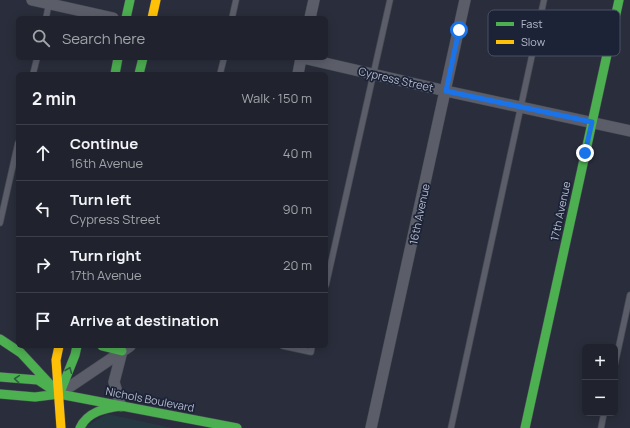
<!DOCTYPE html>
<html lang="en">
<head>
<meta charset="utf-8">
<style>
	:root { --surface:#20222d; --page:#282a35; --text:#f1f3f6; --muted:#a2a4aa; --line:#3d3f49 }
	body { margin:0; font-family:Manrope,sans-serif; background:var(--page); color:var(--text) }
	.controls { position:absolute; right:12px; bottom:12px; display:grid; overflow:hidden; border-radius:6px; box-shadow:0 2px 10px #0003 }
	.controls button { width:36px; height:36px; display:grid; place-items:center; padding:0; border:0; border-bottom:1px solid var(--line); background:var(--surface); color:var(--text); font:20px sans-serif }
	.stop { position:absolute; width:12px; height:12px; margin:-9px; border:3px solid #1a73e8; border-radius:50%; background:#fff }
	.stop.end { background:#1a73e8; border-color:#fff; box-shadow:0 1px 4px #0008 }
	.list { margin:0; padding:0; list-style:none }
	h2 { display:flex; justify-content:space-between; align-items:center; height:52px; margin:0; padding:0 16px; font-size:17px }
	h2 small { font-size:13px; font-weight:400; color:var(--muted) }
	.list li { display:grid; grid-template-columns:26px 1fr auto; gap:12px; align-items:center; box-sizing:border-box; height:56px; padding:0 16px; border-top:1px solid var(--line) }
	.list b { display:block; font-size:15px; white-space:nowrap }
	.list p { margin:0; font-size:13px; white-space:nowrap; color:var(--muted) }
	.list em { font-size:13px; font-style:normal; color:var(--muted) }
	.icon { flex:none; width:22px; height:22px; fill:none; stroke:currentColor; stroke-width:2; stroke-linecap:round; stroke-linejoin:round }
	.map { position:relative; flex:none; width:630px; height:428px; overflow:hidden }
	.search { position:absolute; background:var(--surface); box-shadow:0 2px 10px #0003; left:16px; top:16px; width:312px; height:44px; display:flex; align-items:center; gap:10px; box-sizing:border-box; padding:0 14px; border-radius:6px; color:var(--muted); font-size:15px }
	.panel { position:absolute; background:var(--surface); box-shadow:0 2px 10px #0003; left:16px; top:72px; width:312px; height:276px; border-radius:6px }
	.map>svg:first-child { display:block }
	.green { fill:#263942 }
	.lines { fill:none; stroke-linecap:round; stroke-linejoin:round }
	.lane-casing { stroke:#474a54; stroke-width:7 }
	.street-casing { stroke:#474a54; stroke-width:12 }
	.fast-casing { stroke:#474a54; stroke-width:10 }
	.slow-casing { stroke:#474a54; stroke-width:10 }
	.lane { stroke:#5b5e69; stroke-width:5.5 }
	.street { stroke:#5b5e69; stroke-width:11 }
	.fast { stroke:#4caf50; stroke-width:9 }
	.slow { stroke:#ffc107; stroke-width:9 }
	.oneway { stroke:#2f5b41 }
	.route { stroke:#1a73e8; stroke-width:5 }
	.labels { text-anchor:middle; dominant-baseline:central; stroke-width:3.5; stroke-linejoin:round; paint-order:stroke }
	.street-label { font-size:11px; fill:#b5bacc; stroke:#1c2337 }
	.key { fill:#1c2337; stroke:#4a5064; stroke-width:1 }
	.key-label { font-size:11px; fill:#b5bacc }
</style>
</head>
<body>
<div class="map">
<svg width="630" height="428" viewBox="0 0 630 428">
	<rect width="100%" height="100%" fill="#2a2e3c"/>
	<path class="green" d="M107,414l65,14h-88z"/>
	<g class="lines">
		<g class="lane-casing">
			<path id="lane" d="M46,18l3,-15
				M232,18l4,-18
				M33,74l4,-16
				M220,74l4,-16
				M0,223l18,-80
				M326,285l64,-285
				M283,346l28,6 1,-6
				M615,364l15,-69
				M451,428l93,-428
				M601,428l3,-15"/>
		</g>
		<g class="street-casing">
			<path id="street" d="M32,0l81,18
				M310,18l4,-18
				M303,58l143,33 184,40
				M298,74l3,-16
				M59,394l71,-48
				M121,406l-7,-24 8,-31
				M371,428l94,-428"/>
		</g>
		<g class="fast-casing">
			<path id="fast" d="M126,18l4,-18
				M115,74l3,-16
				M139,74l4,-16
				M0,339l21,14 38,41 178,34
				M102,346l20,5
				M0,377l38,3 21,14
				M61,390l14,-35 2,-9
				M0,394l35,3 24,-3
				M80,428c7,-16 25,-20 41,-22
				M525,428l94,-428"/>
		</g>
		<g class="slow-casing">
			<path id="slow" d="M152,18l4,-18
				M59,346l-3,14 5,68"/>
		</g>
		<use href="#lane" class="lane"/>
		<use href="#street" class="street"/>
		<use href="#fast" class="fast"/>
		<use href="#slow" class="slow"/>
	</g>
	<defs><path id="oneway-chevron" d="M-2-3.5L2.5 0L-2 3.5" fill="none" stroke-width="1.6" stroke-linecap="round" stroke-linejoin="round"/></defs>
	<g class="oneway">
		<use href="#oneway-chevron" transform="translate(69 370) rotate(-68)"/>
		<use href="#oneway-chevron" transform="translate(17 379) rotate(-175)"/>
	</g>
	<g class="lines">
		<path class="route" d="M459,30l-13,61 146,31 -7,31"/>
	</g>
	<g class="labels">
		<g class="street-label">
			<text transform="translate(396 79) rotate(13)">Cypress Street</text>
			<text transform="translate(560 211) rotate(-78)">17th Avenue</text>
			<text transform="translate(419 214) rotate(-78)">16th Avenue</text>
			<text transform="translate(150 399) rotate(11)">Nichols Boulevard</text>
		</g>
	</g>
	<rect x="488" y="10" width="132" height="46" rx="6" class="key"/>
	<rect x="496" y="22" width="18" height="4" fill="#4caf50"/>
	<rect x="496" y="40" width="18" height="4" fill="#ffc107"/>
	<g class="key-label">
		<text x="521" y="28">Fast</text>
		<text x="521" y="46">Slow</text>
	</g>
</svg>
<div class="controls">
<button>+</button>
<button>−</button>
</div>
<div class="stop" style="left:459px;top:30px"></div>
<div class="stop end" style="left:585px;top:153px"></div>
<div class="search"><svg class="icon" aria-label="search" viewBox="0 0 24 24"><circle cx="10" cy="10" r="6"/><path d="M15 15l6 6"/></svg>Search here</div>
<section class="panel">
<h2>2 min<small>Walk · 150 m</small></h2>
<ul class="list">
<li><svg class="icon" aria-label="ahead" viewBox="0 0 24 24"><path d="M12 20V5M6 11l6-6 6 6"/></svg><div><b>Continue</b><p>16th Avenue</p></div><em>40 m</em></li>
<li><svg class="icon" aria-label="left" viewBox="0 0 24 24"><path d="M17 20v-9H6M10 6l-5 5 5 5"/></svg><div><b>Turn left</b><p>Cypress Street</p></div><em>90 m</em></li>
<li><svg class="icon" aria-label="right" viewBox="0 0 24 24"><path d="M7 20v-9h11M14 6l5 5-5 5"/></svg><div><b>Turn right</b><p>17th Avenue</p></div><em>20 m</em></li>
<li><svg class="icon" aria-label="arrive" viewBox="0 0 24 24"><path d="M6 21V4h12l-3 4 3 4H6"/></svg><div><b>Arrive at destination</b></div></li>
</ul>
</section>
</div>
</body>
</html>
